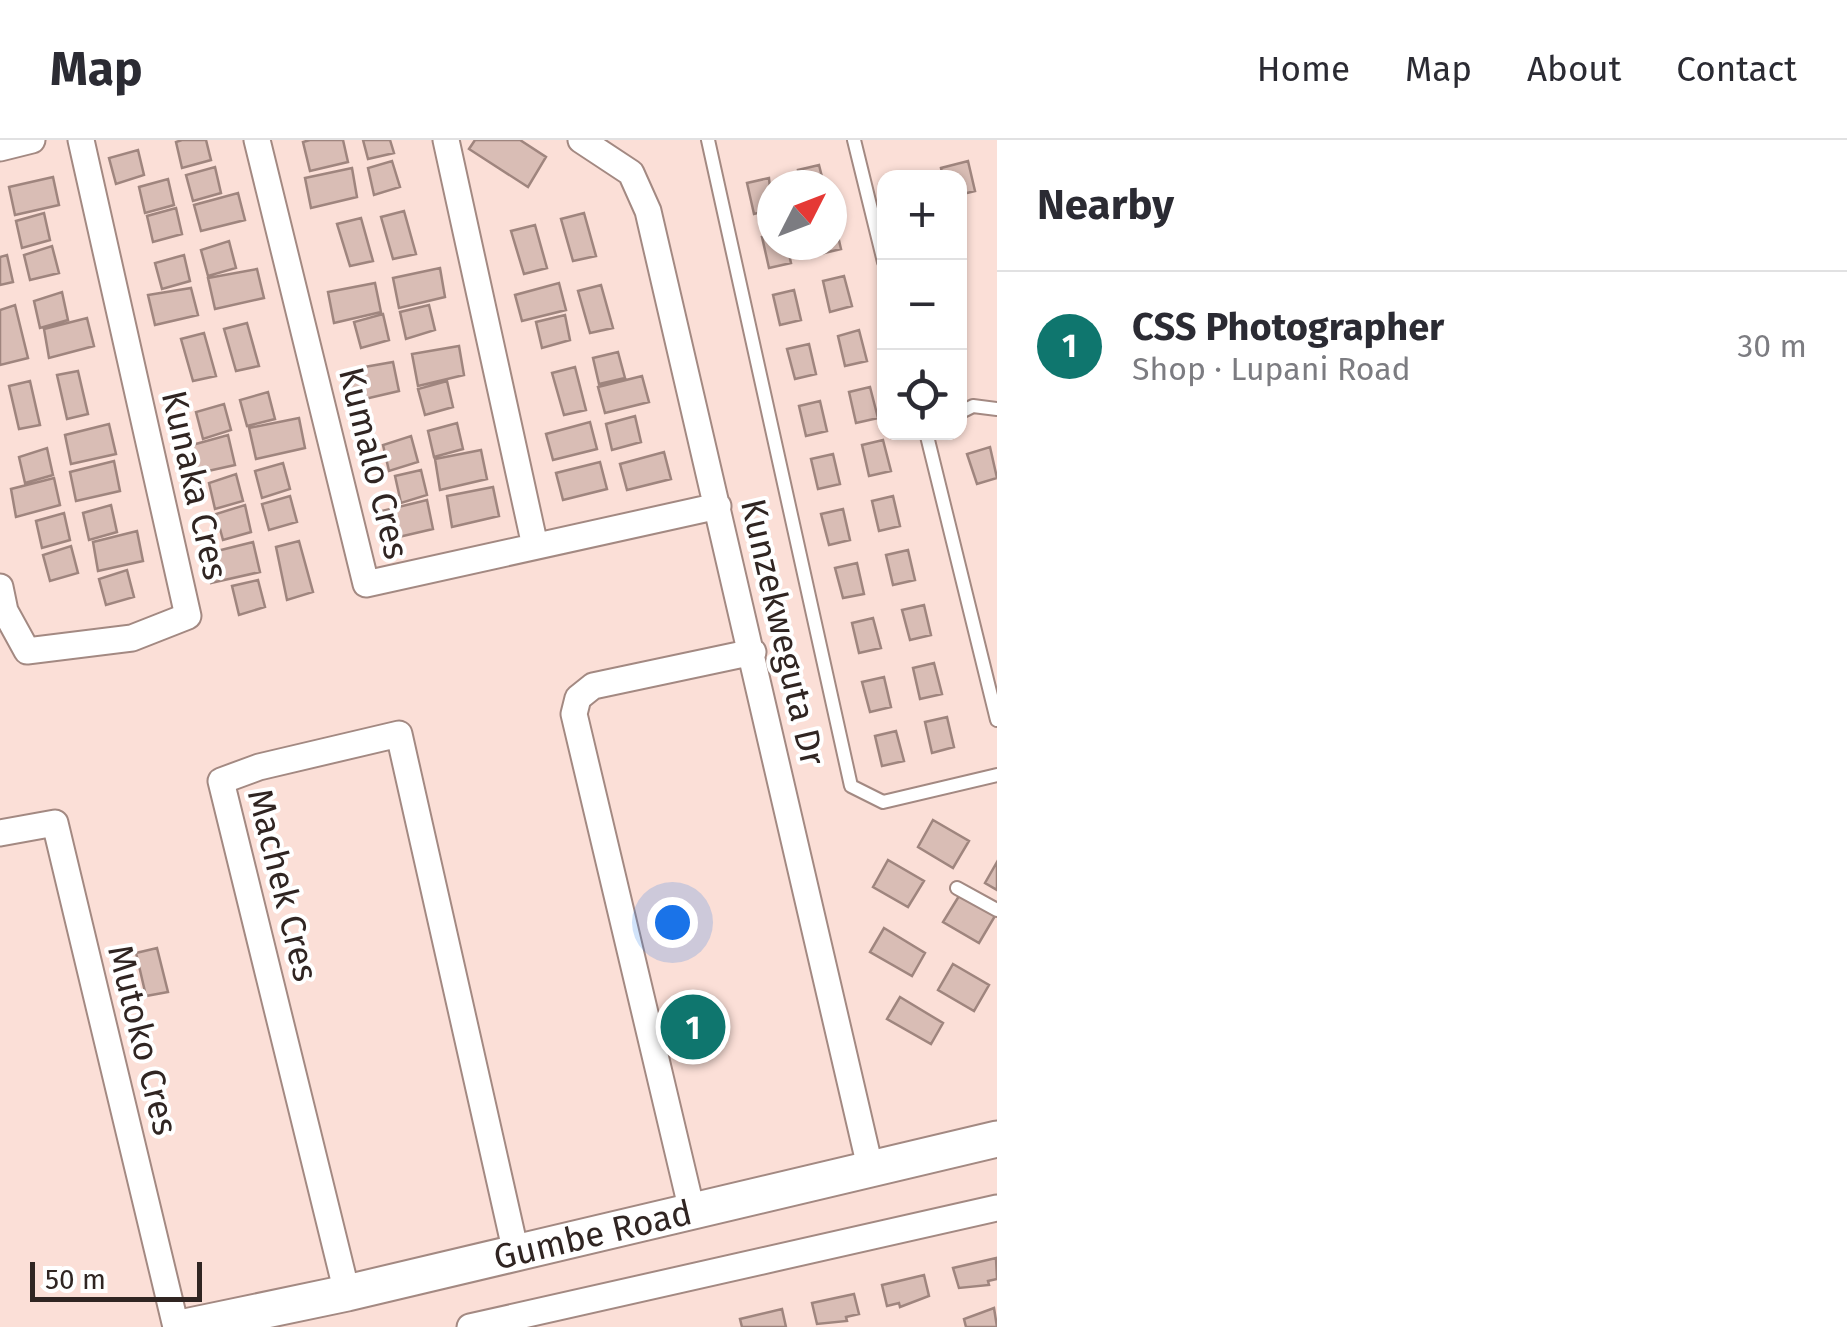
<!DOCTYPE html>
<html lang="en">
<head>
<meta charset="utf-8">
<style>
	:root { --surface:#fff; --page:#f7f7f7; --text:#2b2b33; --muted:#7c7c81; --line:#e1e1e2; --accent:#0f766e }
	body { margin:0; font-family:"Fira Sans",sans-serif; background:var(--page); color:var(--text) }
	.controls { position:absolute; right:30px; top:30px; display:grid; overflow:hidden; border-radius:20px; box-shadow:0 2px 8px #0004 }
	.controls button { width:90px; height:90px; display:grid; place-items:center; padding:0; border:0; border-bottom:2px solid var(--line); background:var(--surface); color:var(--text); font:50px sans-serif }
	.compass { position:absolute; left:757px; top:30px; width:90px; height:90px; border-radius:50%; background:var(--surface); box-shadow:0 2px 8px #0004; rotate:48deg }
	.scale { position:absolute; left:30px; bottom:25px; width:172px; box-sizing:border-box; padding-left:10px; border:5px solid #302522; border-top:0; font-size:28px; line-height:35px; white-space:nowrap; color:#302522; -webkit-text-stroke:8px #fff; paint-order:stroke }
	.you { position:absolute; left:672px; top:782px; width:35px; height:35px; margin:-25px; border:8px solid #fff; border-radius:50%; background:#1a73e8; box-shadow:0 0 0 15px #1a73e833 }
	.badge { display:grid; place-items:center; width:65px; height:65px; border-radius:50%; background:var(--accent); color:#fff; font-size:32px; font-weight:700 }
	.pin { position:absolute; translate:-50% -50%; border:5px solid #fff; box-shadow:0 2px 10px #0006 }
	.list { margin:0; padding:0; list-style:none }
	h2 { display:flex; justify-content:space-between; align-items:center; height:130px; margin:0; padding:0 40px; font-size:42px }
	h2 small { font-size:32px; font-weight:400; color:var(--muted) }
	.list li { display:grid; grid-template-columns:65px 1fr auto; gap:30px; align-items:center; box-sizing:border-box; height:150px; padding:0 40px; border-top:2px solid var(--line) }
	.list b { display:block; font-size:38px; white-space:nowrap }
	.list p { margin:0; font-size:32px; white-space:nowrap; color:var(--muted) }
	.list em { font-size:32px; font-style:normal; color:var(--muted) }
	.icon { flex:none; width:55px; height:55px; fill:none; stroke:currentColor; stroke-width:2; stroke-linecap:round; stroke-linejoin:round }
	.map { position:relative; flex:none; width:997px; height:1187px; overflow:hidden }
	header { display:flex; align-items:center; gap:60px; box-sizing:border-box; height:140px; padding:0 50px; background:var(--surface); border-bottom:2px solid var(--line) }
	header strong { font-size:48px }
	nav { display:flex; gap:55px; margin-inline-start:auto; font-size:35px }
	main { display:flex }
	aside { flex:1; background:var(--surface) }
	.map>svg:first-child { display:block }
	.building { fill:#d9bdb5; stroke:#9f857e; stroke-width:2.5 }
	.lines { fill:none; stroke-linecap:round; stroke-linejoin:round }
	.lane-casing { stroke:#a38982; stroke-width:16 }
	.street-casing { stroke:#a38982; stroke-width:29 }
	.secondary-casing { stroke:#a38982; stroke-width:39 }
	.lane { stroke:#fff; stroke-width:12 }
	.street { stroke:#fff; stroke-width:25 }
	.secondary { stroke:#fff; stroke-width:35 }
	.labels { text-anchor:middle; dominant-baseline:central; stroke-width:8; stroke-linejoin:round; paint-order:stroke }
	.street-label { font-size:35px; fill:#302522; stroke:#fff }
</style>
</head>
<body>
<header>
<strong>Map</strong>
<nav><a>Home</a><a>Map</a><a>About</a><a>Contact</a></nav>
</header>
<main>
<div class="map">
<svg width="997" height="1187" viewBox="0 0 997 1187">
	<rect width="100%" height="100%" fill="#fbdfd7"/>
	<path class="building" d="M182,0h24l5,20 -29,8 -6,-26z
		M310,0h33l5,22 -38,9 -7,-29z
		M363,0h27l4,13 -26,6z
		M475,0h45l26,17 -18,30 -59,-38z
		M138,10l6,25 -28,9 -7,-26z
		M392,21l8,26 -26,8 -6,-27z
		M968,21l7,30 -16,4v-17h-16l-2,-10z
		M819,25l5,20h-23l-3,-15z
		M215,27l6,26 -28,8 -7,-26z
		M352,28l5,29 -46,11 -6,-30z
		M53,37l6,28 -44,10 -6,-28z
		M769,38l3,31 -18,5 -7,-31z
		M168,39l6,26 -29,8 -6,-26z
		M238,53l7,27 -44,11 -7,-26z
		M176,68l6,26 -29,8 -6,-26z
		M404,71l12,43 -23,5 -12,-42z
		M44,73l6,27 -28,8 -6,-27z
		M584,73l12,43 -23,5 -12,-42z
		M361,78l12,43 -23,5 -13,-42z
		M834,79l7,30 -21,5 -3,-9h15z
		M535,85l12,43 -23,6 -13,-43z
		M772,95v10h15l4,18 -22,5 -7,-31z
		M229,101l7,27 -28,8 -7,-26z
		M52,106l7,27 -29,7 -6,-25z
		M7,115l6,27 -13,3v-28z
		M184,115l6,26 -28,8 -7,-26z
		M440,128l5,29 -46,11 -6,-30z
		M257,129l7,29 -49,11 -7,-31z
		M844,136l8,30 -22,6 -7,-31z
		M375,143l6,29 -47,11 -6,-31z
		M559,143l7,27 -44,11 -7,-26z
		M601,145l12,43 -23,5 -12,-42z
		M191,148l7,27 -43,10 -7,-30z
		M794,150l7,30 -21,5 -7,-30z
		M62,152l6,28 -28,8 -6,-27z
		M15,165l13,53 -28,7v-55z
		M429,165l6,25 -29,9 -6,-27z
		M383,174l6,26 -28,8 -7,-26z
		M565,175l5,25 -28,8 -6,-26z
		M87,178l7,28 -45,12 -5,-29z
		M247,183l12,43 -23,5 -12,-42z
		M859,190l8,31 -22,5 -7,-30z
		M204,193l12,43 -23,5 -12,-42z
		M809,204l7,30 -21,5 -8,-30z
		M459,206l5,29 -46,11 -6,-32z
		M618,212l7,26 -26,6 -6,-26z
		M393,222l6,29 -47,11 -5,-32z
		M575,227l11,43 -22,5 -12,-42z
		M78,231l10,43 -21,5 -10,-44z
		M642,236l7,26 -44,11 -7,-26z
		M30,241l10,44 -21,4 -10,-43z
		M447,241l6,26 -28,8 -7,-26z
		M870,247l8,31 -22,5 -7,-31z
		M268,252l7,27 -28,7 -7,-26z
		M820,261l7,30 -21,5 -7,-30z
		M224,264l7,26 -28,9 -7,-27z
		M635,276l6,26 -29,8 -6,-26z
		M299,278l6,30 -49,11 -7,-31z
		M590,282l7,27 -44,11 -7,-26z
		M457,283l6,26 -29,8 -6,-26z
		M109,284l7,30 -45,10 -6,-29z
		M228,295l7,30 -45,10 -5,-28z
		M411,296l7,26 -29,9 -6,-26z
		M883,300l8,31 -22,5 -7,-31z
		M990,307l7,31 -20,6 -10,-30z
		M47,308l6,27 -28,8 -6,-26z
		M481,310l6,29 -47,11 -5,-31z
		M664,312l7,27 -44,11 -7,-26z
		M833,314l7,30 -22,5 -7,-30z
		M114,321l6,30 -44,10 -6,-29z
		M600,322l7,27 -44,11 -7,-27z
		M283,323l7,26 -28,9 -7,-27z
		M421,330l6,25 -26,8 -6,-27z
		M236,334l7,27 -28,8 -6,-26z
		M54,338l6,27 -44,12 -5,-28z
		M493,347l6,29 -47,11 -5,-31z
		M290,356l7,26 -28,8 -7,-26z
		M893,356l7,30 -21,5 -7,-30z
		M427,360l6,29 -47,11 -4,-29z
		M111,365l6,27 -28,8 -6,-27z
		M245,365l6,27 -28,8 -7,-26z
		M843,369l7,31 -21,5 -8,-31z
		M64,373l6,27 -28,8 -6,-27z
		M137,391l6,30 -45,10 -5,-29z
		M299,401l14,51 -26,8 -11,-53z
		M253,402l7,30 -49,11 -6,-29z
		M71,406l7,27 -28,8 -7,-26z
		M908,410l7,30 -22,5 -7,-30z
		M857,423l7,31 -21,4 -8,-30z
		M127,430l7,27 -28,8 -7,-26z
		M258,440l7,27 -26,8 -7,-29z
		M924,465l7,30 -21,5 -8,-30z
		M873,478l8,30 -22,5 -7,-30z
		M934,523l8,31 -22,5 -7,-31z
		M884,537l7,30 -21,5 -8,-30z
		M947,577l7,30 -22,6 -7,-31z
		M896,591l8,30 -22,5 -7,-30z
		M933,680l36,21 -16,27 -35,-21z
		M888,720l36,21 -16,26 -35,-20z
		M997,722v28l-12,-7z
		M959,756l36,20 -16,27 -36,-21z
		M884,788l41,25 -13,23 -42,-24z
		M157,808l11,44 -22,4 -10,-43z
		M953,824l36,21 -15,26 -36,-21z
		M900,857l43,26 -12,21 -44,-25z
		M996,1118l1,21 -9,2 1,4 -30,3 -6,-20z
		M924,1135l5,21 -29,11 -1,-4 -12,3 -5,-21z
		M854,1154l5,20 -13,3 1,4 -30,3 -5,-21z
		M994,1168l3,19h-31l-2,-8z
		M782,1169l4,18h-44l-2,-8z"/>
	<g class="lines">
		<g class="lane-casing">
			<path id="lane" d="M708,0l143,646 32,16 114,-27
				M854,0l30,122
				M959,273l14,-7 24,3
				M926,292l71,288
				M957,748l40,22"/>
		</g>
		<g class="street-casing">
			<path id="street" d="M257,0l109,444 352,-78
				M446,0l89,406
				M581,0l50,33 17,38 222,956
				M0,8l32,-8
				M0,447l5,24 22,40 105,-13 56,-22 -107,-476
				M0,693l55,-10 121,504
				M692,1071l-118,-497 4,-16 15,-12 160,-34
				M347,1153l-126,-512 38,-14 140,-33 117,519
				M470,1187l527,-119"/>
		</g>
		<g class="secondary-casing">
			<g id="secondary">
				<path id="s1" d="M185,1187l162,-34 650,-154"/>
			</g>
		</g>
		<use href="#lane" class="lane"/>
		<use href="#street" class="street"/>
		<use href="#secondary" class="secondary"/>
	</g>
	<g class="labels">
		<g class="street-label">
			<text transform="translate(374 323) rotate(76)">Kumalo Cres</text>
			<text transform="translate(195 345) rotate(77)">Kunaka Cres</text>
			<text transform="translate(783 492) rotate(77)">Kunzekweguta Dr</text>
			<text transform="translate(283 745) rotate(76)">Machek Cres</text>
			<text transform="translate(143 900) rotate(76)">Mutoko Cres</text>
			<text stroke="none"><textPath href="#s1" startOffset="418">Gumbe Road</textPath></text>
		</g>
	</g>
</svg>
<div class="controls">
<button>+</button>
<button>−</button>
<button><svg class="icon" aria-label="locate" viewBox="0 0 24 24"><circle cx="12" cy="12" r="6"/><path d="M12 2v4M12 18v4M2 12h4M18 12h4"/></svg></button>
</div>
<svg class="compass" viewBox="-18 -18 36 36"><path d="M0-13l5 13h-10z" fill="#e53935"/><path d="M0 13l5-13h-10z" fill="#7c7c81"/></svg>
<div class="scale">50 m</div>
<div class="you"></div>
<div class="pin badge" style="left:693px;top:887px">1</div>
</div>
<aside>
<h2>Nearby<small></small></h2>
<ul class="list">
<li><span class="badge">1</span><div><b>CSS Photographer</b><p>Shop · Lupani Road</p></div><em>30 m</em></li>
</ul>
</aside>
</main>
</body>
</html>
